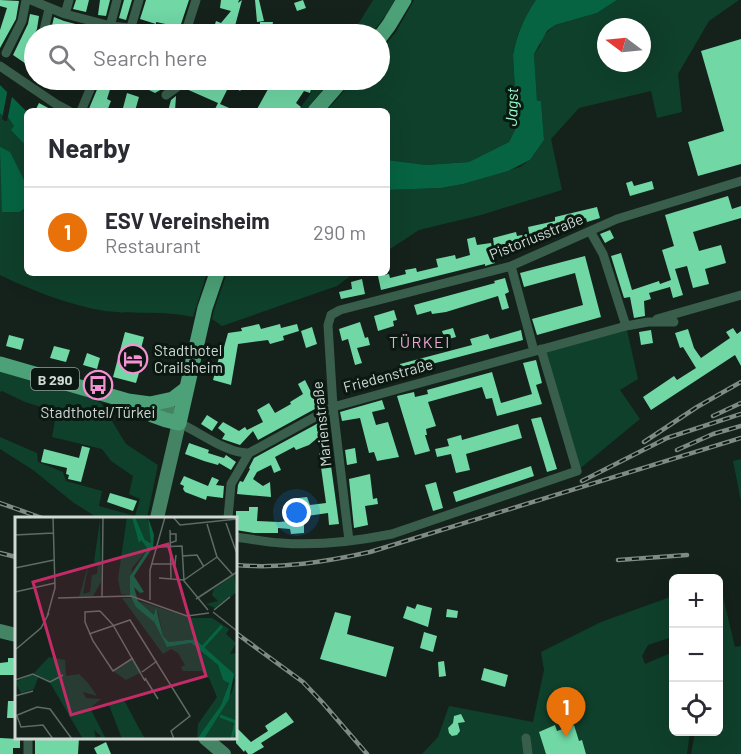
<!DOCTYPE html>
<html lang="en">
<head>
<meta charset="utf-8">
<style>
	:root { --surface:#fff; --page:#f2f2f3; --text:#2b2b33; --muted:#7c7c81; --line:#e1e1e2; --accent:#1a73e8 }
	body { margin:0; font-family:Barlow,sans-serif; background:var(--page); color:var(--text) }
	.controls { position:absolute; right:18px; bottom:18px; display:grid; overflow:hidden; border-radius:9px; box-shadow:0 6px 24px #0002 }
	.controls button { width:54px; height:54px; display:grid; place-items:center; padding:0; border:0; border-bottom:2px solid var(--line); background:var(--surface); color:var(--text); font:30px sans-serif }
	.compass { position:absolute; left:597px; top:18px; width:54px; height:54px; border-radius:50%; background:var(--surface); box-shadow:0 6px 24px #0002; rotate:286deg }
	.you { position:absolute; left:297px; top:513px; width:21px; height:21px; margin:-15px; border:4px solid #fff; border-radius:50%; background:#1a73e8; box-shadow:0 0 0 9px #1a73e833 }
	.badge { display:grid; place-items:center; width:39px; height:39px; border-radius:50%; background:var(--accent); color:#fff; font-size:20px; font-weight:700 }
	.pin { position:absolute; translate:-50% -50px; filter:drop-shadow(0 2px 3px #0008) }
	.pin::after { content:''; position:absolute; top:32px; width:21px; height:18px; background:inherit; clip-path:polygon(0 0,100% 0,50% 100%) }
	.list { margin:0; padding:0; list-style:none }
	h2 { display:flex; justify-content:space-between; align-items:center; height:78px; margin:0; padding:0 24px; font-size:26px }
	h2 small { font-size:20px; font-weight:400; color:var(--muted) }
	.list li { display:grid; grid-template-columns:39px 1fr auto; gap:18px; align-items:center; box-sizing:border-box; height:90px; padding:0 24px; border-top:2px solid var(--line) }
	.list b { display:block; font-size:22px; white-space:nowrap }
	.list p { margin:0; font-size:20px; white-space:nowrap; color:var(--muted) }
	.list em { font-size:20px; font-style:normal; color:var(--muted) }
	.icon { flex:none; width:33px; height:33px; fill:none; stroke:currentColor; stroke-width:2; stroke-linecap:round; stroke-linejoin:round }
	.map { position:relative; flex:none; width:741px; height:754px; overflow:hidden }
	.search { position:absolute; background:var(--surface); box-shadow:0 6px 24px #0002; left:24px; top:24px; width:366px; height:66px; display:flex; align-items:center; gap:15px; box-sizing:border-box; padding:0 21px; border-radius:33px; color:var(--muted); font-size:22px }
	.panel { position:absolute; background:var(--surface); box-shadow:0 6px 24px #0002; left:24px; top:108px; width:366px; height:168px; border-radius:9px }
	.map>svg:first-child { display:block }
	.green { fill:#0f402b; fill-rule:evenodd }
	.water { fill:#066442 }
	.pier { fill:#14221b }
	.building { fill:#70d7a5 }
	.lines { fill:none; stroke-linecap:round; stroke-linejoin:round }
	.minor { stroke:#395f4c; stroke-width:9 }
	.secondary { stroke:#448465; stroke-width:14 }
	.primary { stroke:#4ca178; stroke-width:15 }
	.rail-casing { stroke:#7e8a84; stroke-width:4.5 }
	.rail { stroke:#0b1812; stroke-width:2; stroke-dasharray:7; stroke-linecap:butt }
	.labels { text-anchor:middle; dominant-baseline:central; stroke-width:6; stroke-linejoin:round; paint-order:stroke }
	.shield { fill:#0b1812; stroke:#959f9a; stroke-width:1.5 }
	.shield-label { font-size:14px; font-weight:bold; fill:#d0d9d4 }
	.street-label { font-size:15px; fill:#d0d9d4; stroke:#0b1812 }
	.poi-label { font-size:15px; fill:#d0d9d4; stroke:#0b1812; text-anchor:start }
	.water-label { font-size:16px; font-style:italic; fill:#95fdc8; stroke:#0b1812 }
	.neighbourhood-label { font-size:16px; letter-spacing:1.5px; fill:#eca6d3; stroke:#0b1812 }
	.inset-river { fill:none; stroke:#066442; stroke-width:3 }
	.inset-road { fill:none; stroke:#5f6b65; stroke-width:1.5 }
	.view { fill:#c32b67; fill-opacity:0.15; stroke:#c32b67; stroke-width:3 }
	.inset-edge { fill:none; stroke:#d0d9d4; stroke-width:3 }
</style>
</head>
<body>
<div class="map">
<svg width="741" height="754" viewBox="0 0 741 754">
	<rect width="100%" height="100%" fill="#14221b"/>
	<path class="green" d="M373,0h22l-9,15 -15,19h-19z
		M414,0h124l-2,1c-12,20 -19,31 -23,54l4,71 -8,16 -40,20 -43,3 -39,-5v-49h-61l28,-31h26v-29l16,-19z
		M617,0h122l-30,21 -31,53 4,38 -25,6 -6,-27 -72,17 -28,31 11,51 -81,25 -62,15 -32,21v-61l54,-2 22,-4 57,-17 10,-7 14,-20 -3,-38h-4l-3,-48 6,-8 2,-9 13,-12 42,-12zM606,27h36v36h-36z
		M315,80h16l-26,31h-7l13,-18z
		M0,113l5,5 3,-2 6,10 -2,4 15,17v126h180l-14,44c-29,-7 -59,-2 -88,-6 -36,-6 -72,-20 -105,-36z
		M227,273h127l-17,13 -115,40 -10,-7 2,-9z
		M626,326l12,53 -18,11 20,29 -63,52 -36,-122z
		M0,369l85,27 16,7 25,41 32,21 -11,53h-49l-24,-15 -41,-33 -33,-21v-12l37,16 1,9 25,10 3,9 36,10 -3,15 36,10 5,-17 -11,-5 4,-18 -22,-15 -9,-12 -50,-12 3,-16 -3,-2 2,-8 -29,-9 -23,-11 -2,1z
		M741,459v42l-8,-40z
		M718,576l17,71 6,-1v108h-50l4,-22h23v-154h-10z
		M673,596c0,15 -3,27 -4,42l-21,7 -6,11 3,8 28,-12 1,80h16l-3,22h-265l16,-17 11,-31 84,16 11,-52 -3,-18 60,-30z"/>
	<path class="water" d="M536,0h81l-20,13 -42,12 -8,6 -13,23 3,47h4l3,39 -14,20 -22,11 -45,13 -22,4 -54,2v-30l39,5 43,-3 40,-20 8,-16 -4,-71c4,-21 11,-37 23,-55z
		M0,85l27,27v35l-16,-17 3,-4 -6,-9 -3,1 -5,-5z
		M0,147l10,5 17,34v21l-8,5h-17z"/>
	<path class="pier" d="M8,88l5,4 -6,29h-2l-3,-2z"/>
	<path class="building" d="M0,0l19,1 -3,18 -16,29v-18l7,-22 -7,-2z
		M76,0h13l-3,12 -13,-3z
		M100,0h10l-4,16 -8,-1z
		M124,0h8l-6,20 -7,-2z
		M146,0h43l-9,27 -24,-5v2l-16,-5z
		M221,0h18l-1,3 4,-3 -7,26 3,-1 1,9h-27l4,-13 5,2 10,-12 -11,-3z
		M255,0h4l5,21 -7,1z
		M303,0l3,8 -9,3 -3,-8z
		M30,14l9,2 -2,13 -11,25 2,7 6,3 -2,4 -19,-13 15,-31z
		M54,17l10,4 38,10 -1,3h-51z
		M260,22h13l-2,12h-11z
		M741,39v125l-43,12 -10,-34 36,-11 -23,-80z
		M101,80h12l-6,19 4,2 -4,10h-19z
		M132,80h35v6l-12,7 -6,-3 1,-4 -18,-5z
		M187,80h12l28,10 -7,14 16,7h-22l4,-8 -34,-15z
		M239,80h10l-9,11 -6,-5z
		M273,80h41l-4,13 -6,-2 -8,12 5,4 -3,4h-42z
		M127,93l12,4 -4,14 -12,-3z
		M176,96l-1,15h-7l3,-11z
		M39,103l13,7 3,1h-20z
		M632,181l2,5 18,-5 2,8 -24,7 -4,-13z
		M728,196l4,13 9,-3v12l-48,14 6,19 22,-6 5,18 -21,6 4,15 -16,4 -6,-22 -12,3 8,26 -10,3 -3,-11 -21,6 2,6 -7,2 1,15 -11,2 -4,-21 -6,1 -13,-42 10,-3 11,37 27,-9 1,3 11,-4 -9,-30 12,-4 -9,-31z
		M597,207l3,11 -13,4 -1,-4 -12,4 1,3 -30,6v3l-15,4 -2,-11 27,-6v-4z
		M610,230l4,8 -9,5 -5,-9z
		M516,232l1,4 10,-2 1,7 -24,5v-2l-10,2 -1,-8z
		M475,237l2,8 14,-2 4,20 -10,3v-2l-104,26 -3,-14 11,-2 1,4 16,-4 -1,-4 11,-2 1,4 21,-5 -2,-8 19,-4 1,4 14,-4 -3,-16z
		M585,256l16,61 -64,18 -5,-16 51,-14 -8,-32 -51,14 -4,-14z
		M505,278l4,14 -4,2 4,14 -7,2 -4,-14 -52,16 -14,2 -1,-3 -14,4 -3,-10 81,-22 -1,-2z
		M362,279l3,15 -24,5 -2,-7 13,-3 -1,-7z
		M394,310l3,10 -4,1 1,5 -16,5 -4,-15z
		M360,322l5,16 3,-1 2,8 -13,3 5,15 -7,2 -7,-26 -6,2 -3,-12z
		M259,324l2,5 19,-5 1,4 16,-4 2,7 -16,5 1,4 -14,4 -2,-4 -30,4 -7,41 -18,-5 8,-30 2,1 5,-18 14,-2 -1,-3z
		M312,327l5,17 -11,4 -5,-17z
		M453,328l3,9 -11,3 -3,-9z
		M733,328l4,6 4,-3v35l-6,-11 -84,55 -8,-13 31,-21 3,4 19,-12 -13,-21 -3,1 -5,-15 13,-4 6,19 7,10 29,-20 -4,-6z
		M521,330l2,10 -95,25 2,5 -62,18 -3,-10 26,-7 10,-4 -1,-3 72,-19 -2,-6 18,-5 2,5z
		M651,330l2,13 -12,2 -2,-13z
		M125,332l19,5 -9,35 4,1 -3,10 -23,-6z
		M9,335l15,4 -3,11 -15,-4z
		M54,346l16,4 -4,12 -16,-4z
		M87,353l13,5 -3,11 -14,-4z
		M536,360l6,23 -6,2 6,19 -45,12 -5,-18 -6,1 -4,-12 -54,15 8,24 -10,3 1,6h-2l5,16 -15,4 -18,-59 17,-4 1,5 13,-3 -1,-4 65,-18 9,31 31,-9 -9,-31z
		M305,380l6,12 5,-3 8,15 -66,36 -5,-9 -13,14 -18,-6 3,-5 -7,-6 5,-6 16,9 6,-4 2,3 16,-8 -6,-12 12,-7 6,10 16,-9 -1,-2 13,-8 -5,-10z
		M382,400l3,9 -13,3 4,13 12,-3 11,35 -22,4 -3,-9 -5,1 -9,-35 -18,3 -2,-9z
		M42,408l11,4 -2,8 -11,-4z
		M207,415l11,7 -6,9 -11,-7z
		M541,417l16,52 -10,3 -16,-53z
		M324,420l3,10 -18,15 -13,5 -2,-3 -19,10 6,13 -7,3 -3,-8 -14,7 -4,7 10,7 7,-4 1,15 -34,-3 1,-9 2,-4 3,1 7,-13 -1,-1 5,-10z
		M518,424l4,14 -56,16 4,16 -14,3 -5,-19 -14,3 -2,-8 14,-3 -2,-7 14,-4 1,5z
		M189,443l20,7 -1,3 16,5 2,-3 10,7 -5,8 -12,-7 -1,2 -14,-4 -19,-7z
		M82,446l8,2 -9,34 -13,-3 1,-4 -3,-1 1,-6 -26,-6 3,-13 35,9z
		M355,448l2,15 -10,2 -2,-15z
		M329,451l10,73 -10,1 -1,-12 -21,3 1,4 -4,1v12l-13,1 -1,-5 -12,-1v5h-24l-18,-3v-19h13v-4h9l-1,14 22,1 10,-1v-7h9v-16l9,-1 3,8 16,-2 -7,-50z
		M531,466l3,10 -78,26 -3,-10z
		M370,474l3,25 4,-1 1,6 -13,2 3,19 -14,3 -5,-49z
		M184,476l24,10 4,-9 7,3 -3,5 8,1 -1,12 -16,-2 -1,4 -21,-8 -2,-3 1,-3 -4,-2z
		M436,482l7,26 -10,3 -8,-26z
		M110,493l27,8 -4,10 -26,-9z
		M417,604l15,4 -4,19 -25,-9 4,-12 8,3z
		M447,609l11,2 -1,7 -11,-1z
		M335,612l16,4 -4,18 47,13 -8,30 -66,-18z
		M424,632l13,4 -4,16 -13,-4z
		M8,658h8v17h-16v-12l8,-1z
		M444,661l2,15 -7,1 -1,-15z
		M484,668l24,7 -3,12 -24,-7z
		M8,701h8v17h-9z
		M286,712l8,10 -33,21 3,4 -12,7h-4l-3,-4 -1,2 -8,-9v-16l15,15 17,-11 -3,-5z
		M461,714l4,8 -7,1 2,8 -3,4 -5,1 -3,-3 -1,-5 5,-5 1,-7z
		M555,725l2,6 17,-6 5,16 3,-1 4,14h-40l-7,-22z
		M0,738l20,1v9h-7v6h-13z
		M35,738h44l-1,16h-43z
		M106,742l5,12h-14l-3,-6z"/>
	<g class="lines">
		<path class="minor" d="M31,0l34,14 46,12 74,8
			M65,14l4,-14
			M131,27l8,-27
			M43,34l6,-25
			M108,34l9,-34
			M185,34l11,-34
			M6,53l16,-32 4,-21
			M33,57l1,-3
			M0,66l56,38 13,7
			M166,95l11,-8 3,-7
			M81,111l13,-31
			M590,231l13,23 23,72
			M511,266l23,85
			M657,319l84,-24
			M179,423c21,9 48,31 70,30
			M228,518l3,-34 18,-31 84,-46 293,-81 22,-4h26
			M236,537c15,2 30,5 45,6 37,3 76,-2 111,-9l185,-63 -36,-122
			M349,541l-16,-134 -5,-82 3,-10 9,-5 171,-44 106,-47 124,-38
			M526,738l2,16
			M28,754v-16"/>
		<path class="secondary" d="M150,404l20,8 9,11 -22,95
			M0,631l16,4
			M205,738l19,16"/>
		<path class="primary" d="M380,37l9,-12 15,-25
			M315,111l27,-31
			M0,364l128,37 22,3 23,-5 13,-10
			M128,401c15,11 33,19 51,22l26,-115 12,-35"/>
		<g class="rail-casing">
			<path id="rail" d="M713,416l28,-13
				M644,442l53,-35 44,-25
				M677,450l36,-16 28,-8
				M582,481l85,-43 74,-24
				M0,503l42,15
				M0,553l16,4
				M618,560l69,-5
				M236,565c45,4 89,-3 134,-13l371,-114
				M236,633l67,49 19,20 45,52"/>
		</g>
		<use href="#rail" class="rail"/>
	</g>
	<defs>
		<g id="hotel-ring" transform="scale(1.5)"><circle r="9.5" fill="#0b1812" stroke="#f491d3" stroke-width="1.5"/><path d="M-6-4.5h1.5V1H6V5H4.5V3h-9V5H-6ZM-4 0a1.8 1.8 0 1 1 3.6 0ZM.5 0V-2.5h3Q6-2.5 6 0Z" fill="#f491d3"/></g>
		<g id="bus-ring" transform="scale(1.5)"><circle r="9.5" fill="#0b1812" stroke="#f491d3" stroke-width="1.5"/><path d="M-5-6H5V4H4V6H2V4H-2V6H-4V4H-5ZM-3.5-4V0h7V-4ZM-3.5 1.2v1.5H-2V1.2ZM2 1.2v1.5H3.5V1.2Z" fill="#f491d3"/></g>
	</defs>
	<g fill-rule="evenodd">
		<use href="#hotel-ring" x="133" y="359"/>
		<use href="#bus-ring" x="98" y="385"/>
	</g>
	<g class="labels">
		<rect class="shield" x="31" y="368" width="48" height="22" rx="4.5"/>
		<g class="shield-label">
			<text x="55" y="379">B 290</text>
		</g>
		<g class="street-label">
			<text transform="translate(536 236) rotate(-22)">Pistoriusstraße</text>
			<text transform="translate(388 375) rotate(-15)">Friedenstraße</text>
			<text transform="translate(321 424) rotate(-96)">Marienstraße</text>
		</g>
		<g class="poi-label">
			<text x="154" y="350">Stadthotel<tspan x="154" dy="17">Crailsheim</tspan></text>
			<text x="98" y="412" text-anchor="middle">Stadthotel/Türkei</text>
		</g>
		<g class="water-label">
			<text transform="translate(511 107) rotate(-88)">Jagst</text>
		</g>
		<g class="neighbourhood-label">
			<text x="420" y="341">TÜRKEI</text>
		</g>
	</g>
	<g transform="translate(15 517)">
		<rect width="222" height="222" fill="#14221b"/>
		<path d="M112,0h5l16,32 -16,19 -2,27 -9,-1 -3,-15zM120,0h10l4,5 3,21 -7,-3zM85,3l1,62 -8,14 -14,1 10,-35 -6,32 7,-2 2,-17 5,-1 1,-10 -4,-2zM219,58l3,17 -22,16 -9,-4 12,-3 -6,-6 2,-6zM107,81h9l23,24 13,25 24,-4 27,22 5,15 6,2 -8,23 -24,34 1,-15 19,-27 -8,-19 -8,-7h-18l-2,-4 4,-2 -7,-12 -7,-4 -8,5zM123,84l54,17h20l17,11 -3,5 10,9 -6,11 7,-1v86h-33l28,-47 3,-12 -6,-9 -34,-32 -26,3 -6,-6 -5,-24 -3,4zM34,140l16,3 1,16 13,-2 9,9 9,13 -14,-4 3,6 15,1 -11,9 16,31h-9l4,-3 -7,-6 2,9h-13l-34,-58 -15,-8zM118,141l9,14 -16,8 -13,-9zM16,158h8l-5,14 -13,4 -6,-11zM108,181l10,19 12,22h-23l-13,-34z" fill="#0f402b"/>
		<path d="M117,0h3l10,23 6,3 -3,-26 6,18 -1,12 -19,29 10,16 -4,1 -6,-6 4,14 16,14 2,-7 7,28 6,6 26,-3 39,35 -5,25 -25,40h-7l24,-34 8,-22 -6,-3 -5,-15 -27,-22 -24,4 -13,-25 -18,-15 -6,-12v-19l18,-27 -7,-9 -2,3z" fill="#066442"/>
		<path class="inset-river" d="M186,132l21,-23M205,199l16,6 -4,17"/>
		<path class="inset-road" d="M158,0l7,8 57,-6M211,6l11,31M192,7l10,33M155,13l1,49M0,18l38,-2M155,26l6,-2v-7h-6M144,30l23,-1 2,35 24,29M167,39l15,-1 7,12M202,40l16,18M136,47h24l1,-9M0,51l39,-8M144,61l25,2M169,63l33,-23M0,75l40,-9M87,80l1,-80M43,81l73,-2 56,20 22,-3M181,82l41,-27M135,83v-30l15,-53M199,93l16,-13M85,94l-15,1v10l8,19 20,30 20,-13M85,94l13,14 32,56M198,95l24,19M32,100l8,-29 -2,-71M74,117l41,-14 60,96 -19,15 3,8M0,133l26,-22 8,-15M127,155l15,-11M130,161l13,21M0,163l18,-6 17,8 13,-7M0,179l18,-5M0,199l22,-9 13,2 22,30M2,199l4,11 22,-2 10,14"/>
		<path class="view" d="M153,27l38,132 -135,39 -38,-133z"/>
		<rect width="222" height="222" class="inset-edge"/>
	</g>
</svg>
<div class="controls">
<button>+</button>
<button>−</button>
<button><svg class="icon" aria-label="locate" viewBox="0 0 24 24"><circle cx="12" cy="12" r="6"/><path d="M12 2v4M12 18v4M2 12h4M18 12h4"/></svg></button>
</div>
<svg class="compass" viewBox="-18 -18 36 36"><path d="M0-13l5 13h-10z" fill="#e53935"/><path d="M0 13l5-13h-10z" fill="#7c7c81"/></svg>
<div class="you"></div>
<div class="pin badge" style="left:566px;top:737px;background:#e8710a">1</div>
<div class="search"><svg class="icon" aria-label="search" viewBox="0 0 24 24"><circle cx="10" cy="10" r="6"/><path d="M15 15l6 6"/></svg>Search here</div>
<section class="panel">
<h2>Nearby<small></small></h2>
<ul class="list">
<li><span class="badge" style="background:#e8710a">1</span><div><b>ESV Vereinsheim</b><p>Restaurant</p></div><em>290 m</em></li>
</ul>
</section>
</div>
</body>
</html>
